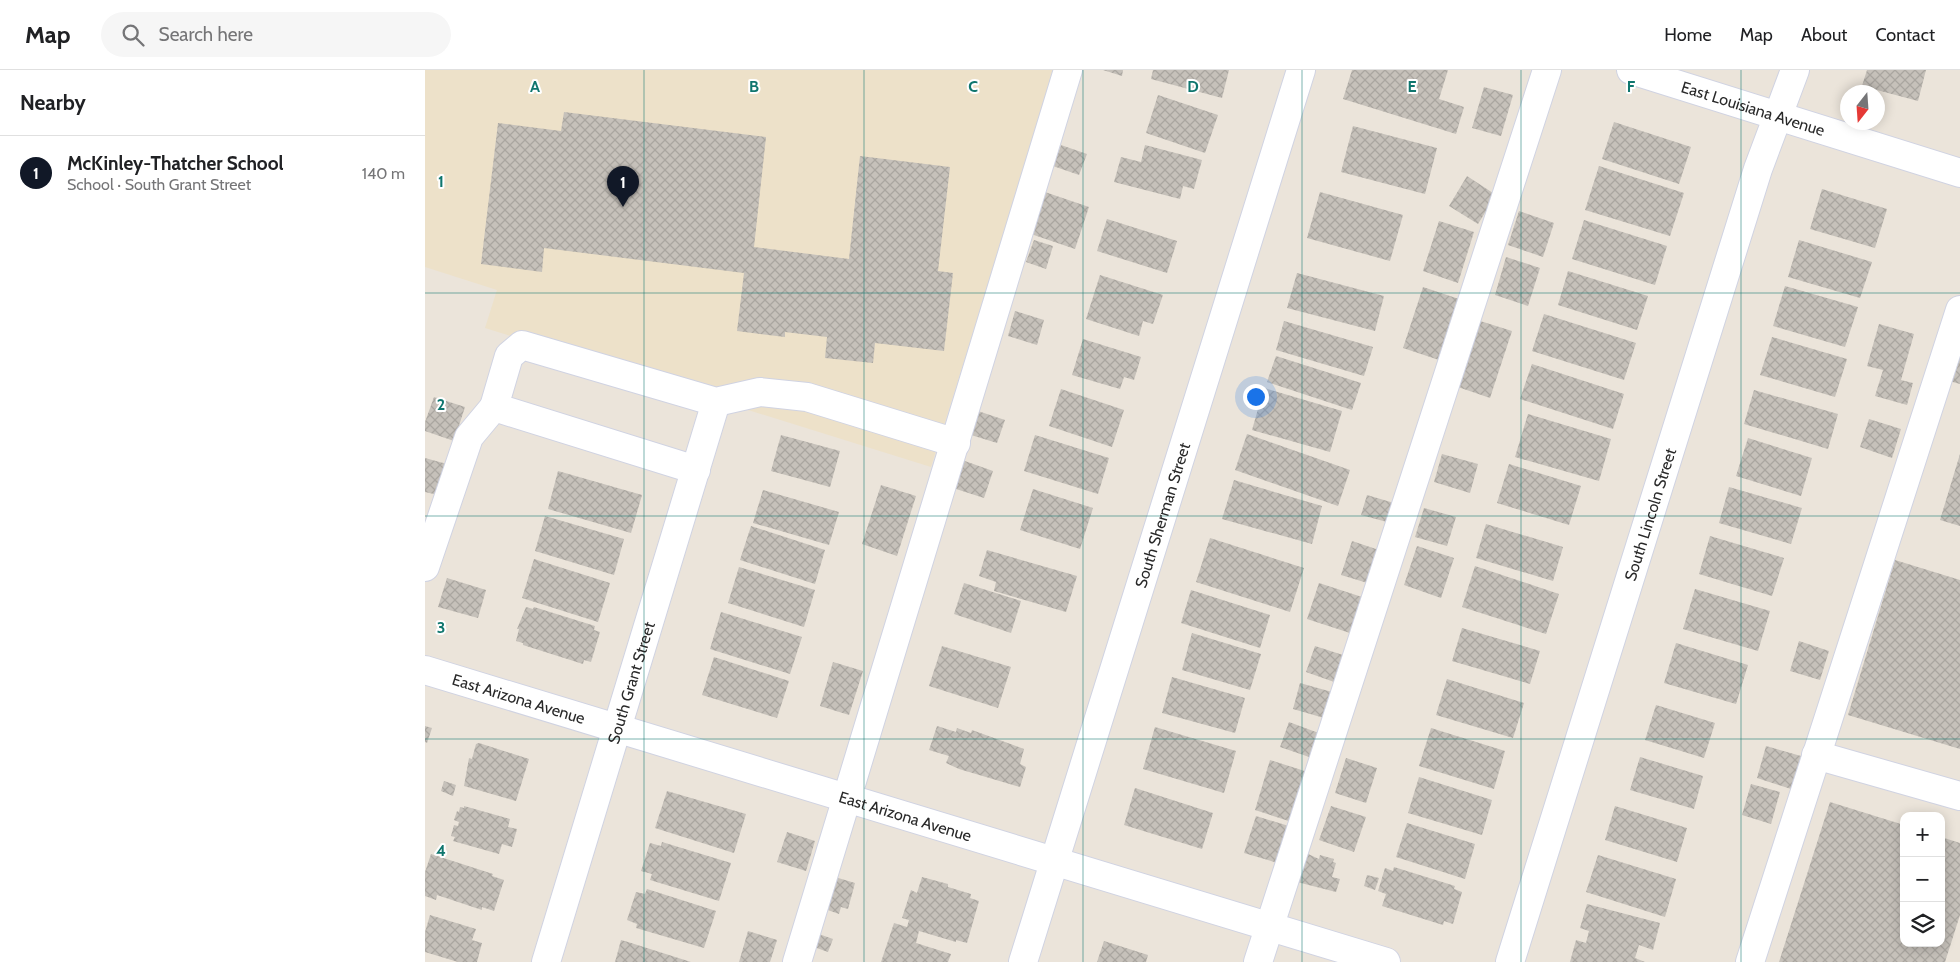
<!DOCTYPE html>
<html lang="en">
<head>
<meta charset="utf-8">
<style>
	:root { --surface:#fff; --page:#f6f6f6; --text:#202124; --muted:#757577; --line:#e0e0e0; --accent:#111827 }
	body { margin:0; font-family:Cabin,sans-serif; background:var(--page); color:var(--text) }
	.controls { position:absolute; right:15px; bottom:15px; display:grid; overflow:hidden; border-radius:10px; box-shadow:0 2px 12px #0003 }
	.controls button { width:45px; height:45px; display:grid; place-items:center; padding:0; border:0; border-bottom:1px solid var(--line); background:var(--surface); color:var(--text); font:25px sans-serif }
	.compass { position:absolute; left:1415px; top:15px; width:45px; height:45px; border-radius:50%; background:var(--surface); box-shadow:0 2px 12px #0003; rotate:197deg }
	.you { position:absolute; left:830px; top:326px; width:18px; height:18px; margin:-12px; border:4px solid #fff; border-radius:50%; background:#1a73e8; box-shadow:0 0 0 8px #1a73e833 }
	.badge { display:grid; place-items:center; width:32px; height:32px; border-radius:50%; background:var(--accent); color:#fff; font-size:16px; font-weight:700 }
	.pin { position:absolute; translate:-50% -41px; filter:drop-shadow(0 1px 2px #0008) }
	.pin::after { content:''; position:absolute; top:26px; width:18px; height:15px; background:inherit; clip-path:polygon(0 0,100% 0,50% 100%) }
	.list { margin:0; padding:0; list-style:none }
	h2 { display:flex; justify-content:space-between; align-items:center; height:65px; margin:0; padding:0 20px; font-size:21px }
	h2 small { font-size:16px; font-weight:400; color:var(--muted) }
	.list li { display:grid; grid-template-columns:32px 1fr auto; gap:15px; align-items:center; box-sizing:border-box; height:75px; padding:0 20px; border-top:1px solid var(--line) }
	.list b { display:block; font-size:19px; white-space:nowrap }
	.list p { margin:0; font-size:16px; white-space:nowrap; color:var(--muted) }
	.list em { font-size:16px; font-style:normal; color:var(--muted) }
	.icon { flex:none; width:28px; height:28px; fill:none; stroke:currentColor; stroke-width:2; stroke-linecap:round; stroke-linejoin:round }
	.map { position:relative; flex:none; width:1535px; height:892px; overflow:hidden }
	header { display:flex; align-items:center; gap:30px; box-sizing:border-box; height:70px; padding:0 25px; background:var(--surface); border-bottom:1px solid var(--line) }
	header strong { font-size:24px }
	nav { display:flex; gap:28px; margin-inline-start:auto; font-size:18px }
	.search { width:350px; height:45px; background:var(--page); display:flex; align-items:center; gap:12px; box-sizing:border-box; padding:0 18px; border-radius:28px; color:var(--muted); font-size:19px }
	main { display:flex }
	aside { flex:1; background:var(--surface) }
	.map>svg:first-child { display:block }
	.education { fill:#ede1c9 }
	.building { fill:url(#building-cross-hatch) }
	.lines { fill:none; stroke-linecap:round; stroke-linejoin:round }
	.minor-casing { stroke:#d0d3e2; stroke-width:30 }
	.minor { stroke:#fff; stroke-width:28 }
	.grid { fill:none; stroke:#0f766e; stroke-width:1; stroke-opacity:0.55 }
	.labels { text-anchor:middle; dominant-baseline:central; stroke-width:4; stroke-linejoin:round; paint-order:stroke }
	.street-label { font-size:16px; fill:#292929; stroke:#fff }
	.grid-label { font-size:16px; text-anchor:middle; font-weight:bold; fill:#0f766e; stroke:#fff; stroke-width:4; stroke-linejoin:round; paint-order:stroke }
</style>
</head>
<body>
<header>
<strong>Map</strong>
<div class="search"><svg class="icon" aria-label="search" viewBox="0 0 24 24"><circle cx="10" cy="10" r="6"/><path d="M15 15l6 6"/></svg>Search here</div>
<nav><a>Home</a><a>Map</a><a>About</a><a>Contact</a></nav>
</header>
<main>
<aside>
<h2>Nearby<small></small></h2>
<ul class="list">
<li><span class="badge">1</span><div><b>McKinley-Thatcher School</b><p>School · South Grant Street</p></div><em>140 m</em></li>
</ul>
</aside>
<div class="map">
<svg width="1535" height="892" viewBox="0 0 1535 892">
	<defs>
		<pattern id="building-cross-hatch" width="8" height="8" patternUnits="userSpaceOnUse" patternTransform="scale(1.25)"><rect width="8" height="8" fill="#c6c1ba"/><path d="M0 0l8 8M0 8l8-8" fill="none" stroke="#aaa6a0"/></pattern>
	</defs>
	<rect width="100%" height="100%" fill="#ebe4da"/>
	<path class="education" d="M0,0h630l-124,397 -446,-139 12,-38 -72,-23z"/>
	<path class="building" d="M678,0h20l-1,6z
		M728,0h76l-7,28 -71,-19z
		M927,0h96l-9,29 25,8 -8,27 -113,-35z
		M1442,0h59l-8,31 -56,-15z
		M1059,17l29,8 -12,41 -29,-8z
		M733,25l60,20 -13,38 -59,-20z
		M139,42l202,25 -12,110 95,12 11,-103 90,11 -12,104 15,2 -9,78 -69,-8 -2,20 -48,-5 2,-21 -42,-5v5l-48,-6 7,-58 -200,-25 -2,24 -61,-8 17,-141 63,8z
		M1189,52l77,25 -12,37 -77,-25z
		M928,56l84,22 -12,46 -84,-22z
		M636,75l26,9 -8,21 -26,-9z
		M720,75l57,15 -8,29 -11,-3 -3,13 -66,-17 7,-25 20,5z
		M1174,96l85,27 -14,43 -85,-26z
		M1042,106l29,19 -18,29 -29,-18z
		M1397,119l65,20 -12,39 -65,-19z
		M617,121l47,16 -14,42 -47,-16z
		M895,122l83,23 -13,46 -83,-23z
		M1094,141l35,12 -11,34 -35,-12z
		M682,149l70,22 -10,32 -70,-22z
		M1159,150l83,26 -12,39 -83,-26z
		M1014,151l35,11 -16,51 -35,-12z
		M609,170l19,6 -7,23 -20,-7z
		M1374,170l73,22 -12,36 -72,-21z
		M1081,187l34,11 -12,38 -33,-11z
		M1143,201l80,25 -11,34 -79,-25z
		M872,203l87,23 -9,35 -88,-23z
		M675,205l63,20 -10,29 -10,-3 -4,15 -53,-17z
		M1360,216l73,21 -13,40 -72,-21z
		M998,217l36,12 -20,61 -36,-12z
		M590,241l29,9 -7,25 -29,-9z
		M1119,244l92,29 -12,37 -92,-29z
		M1052,250l35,11 -22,67 -35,-12z
		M859,251l89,26 -9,29 -88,-26z
		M1454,254l35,10 -13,46 12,3 -6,22 -32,-9 8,-26 -16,-4z
		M1347,267l75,22 -12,38 -75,-22z
		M658,269l58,18 -7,23 -10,-3 -4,12 -48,-14z
		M1535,277v37l-11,-3z
		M851,286l85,27 -9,27 -85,-28z
		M1107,294l92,30 -11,35 -93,-30z
		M839,318l78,23 -12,41 -78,-22z
		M636,319l63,21 -12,37 -63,-21z
		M1329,320l84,24 -10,35 -84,-25z
		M9,327l31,10 -11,34 -29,-10v-9z
		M553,341l27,9 -8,23 -26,-8z
		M1103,344l83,25 -12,42 -84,-24z
		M1444,349l32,10 -9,29 -32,-11z
		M822,364l103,36 -12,36 -103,-36z
		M356,365l59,16 -10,36 -59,-16z
		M610,365l74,23 -11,36 -74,-23z
		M1323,368l64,20 -11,38 -65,-20z
		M1017,384l36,10 -8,29 -36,-11z
		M1535,384v72l-20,-6z
		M0,388l22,6 -9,31 -13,-3z
		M537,390l31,11 -9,27 -31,-10z
		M1084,394l72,22 -12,39 -72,-22z
		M133,401l84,24 -11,38 -83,-24z
		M809,410l88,26 -10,38 -90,-25z
		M456,415l35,11 -19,60 -35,-12z
		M1304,417l73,21 -11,36 -72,-21z
		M608,419l60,19 -13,41 -60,-19z
		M338,420l76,22 -10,33 -76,-22z
		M942,425l27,8 -7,19 -26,-7z
		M999,438l32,9 -9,29 -32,-9z
		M120,446l79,23 -10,36 -79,-24z
		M1061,454l77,23 -10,34 -77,-23z
		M326,456l74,24 -10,34 -75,-24z
		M1285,466l74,22 -12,38 -73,-22z
		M785,468l94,30 -14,44 -94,-30z
		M927,471l33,11 -11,33 -33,-10z
		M992,476l37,12 -13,40 -37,-13z
		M562,480l90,26 -11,36 -72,-21 2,-9 -17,-6z
		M109,489l76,24 -12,39 -76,-24z
		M1470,490l65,20v169l-112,-34z
		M1050,496l84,28 -13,40 -84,-27z
		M314,497l76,23 -11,37 -76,-24z
		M22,508l39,12 -8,28 -40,-11z
		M539,513l57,18 -10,32 -57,-19z
		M894,513l43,14 -12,36 -43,-14z
		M1270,519l75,22 -12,40 -75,-22z
		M766,520l79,25 -10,33 -79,-25z
		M101,537l7,2 1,-2 61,19 -1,4 6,2 -9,30 -7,-2 -1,4 -60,-19v-2l-7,-2 3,-12h-2z
		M296,542l81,25 -12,37 -80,-25z
		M1037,558l78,23 -10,33 -78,-23z
		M767,563l69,21 -11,36 -68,-20z
		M1374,571l30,10 -9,29 -30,-9z
		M1251,573l72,22 -12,39 -72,-21z
		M517,576l69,21 -13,41 -69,-22z
		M890,576l31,10 -9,27 -31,-11z
		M289,587l75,24 -12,37 -75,-23z
		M408,592l30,9 -14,44 -29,-9z
		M747,607l73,21 -10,35 -73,-20z
		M1022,609l77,24 -11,35 -77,-23z
		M875,613l39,11 -8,26 -38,-11z
		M1231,635l59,18 -11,35 -59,-18z
		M864,652l35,13 -9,24 -35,-12z
		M0,656l7,2 -5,15 -2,-1z
		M512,656l19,6 1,-4 14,5 1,-3 52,19 -4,15 6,3 -6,20 -61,-18 -13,-6 3,-7 -20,-6z
		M730,657l81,24 -12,42 -81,-24z
		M1006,658l74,23 -11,38 -75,-23z
		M54,673l50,16 -13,42 -52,-15 5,-28 3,1 4,-15z
		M1341,676l35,10 -10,33 -34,-11z
		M1215,687l63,19 -9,33 -64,-19z
		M921,688l31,10 -11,35 -31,-10z
		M845,690l41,13 -16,50 -40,-13z
		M994,707l73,23 -10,35 -74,-22z
		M19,711l12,4 -3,11 -12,-5z
		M1326,714l29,8 -9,32 -29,-9z
		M710,718l78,25 -11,36 -78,-24z
		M242,721l79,23 -12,39 -79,-25z
		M1405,732l74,23v118h37v-106l19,6v72l-15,47h-166z
		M39,736l46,13 -2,8 9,2 -5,18 -10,-3 -3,10 -46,-13 2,-4 -4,-1 3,-11 4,1 1,-4 -5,-2 3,-9 2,1 1,-5 4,1z
		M906,736l35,11 -12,35 -35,-12z
		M1190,736l72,22 -10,34 -72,-22z
		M831,746l36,11 -11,37 -37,-11z
		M982,753l68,21 -10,35 -69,-22z
		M362,762l28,9 -9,30 -29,-9z
		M237,772l69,21 -12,38 -69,-21 2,-6 -11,-3 9,-28 11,3z
		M881,783l13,6 1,-4 14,4 -1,3 3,1 -4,14 8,2 -4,13 -39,-10z
		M6,784l62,20 -1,2 12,4 -10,31 -12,-4v3l-45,-15 -1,5 -11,-4v-24z
		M1173,785l78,24 -11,38 -79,-25z
		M969,797l61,19 -1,3 8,3 -9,32 -9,-3 -1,4 -61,-19 4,-12 -8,-3 7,-23 8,3z
		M400,804l30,9 -7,26 -7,-2 -2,7 -17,-6z
		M942,805l12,3 -4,12 -11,-4z
		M497,807l26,7v3l23,7 -1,4 9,3 -12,42 -11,-3v2l-37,-11 -3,12 35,11 -3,8h-67l13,-39 13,4 2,-7 -7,-2 9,-28 6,3z
		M222,819l69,22 -12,37 -68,-20 1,-4 -10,-4 9,-28 9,2z
		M1162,834l73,19 -7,27 -14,-5 -4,13 10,4h-75l6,-22 10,3 3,-12 -9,-3z
		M5,845l46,14 -4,11 10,3 -5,19h-19l-33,-10v-20z
		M323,861l29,9 -7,22h-31z
		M391,863l17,6 -5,13 -17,-6z
		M196,870l7,2 63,20h-76z
		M679,871l44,14 -2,7h-49z"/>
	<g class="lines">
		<g class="minor-casing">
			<g id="minor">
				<path id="s1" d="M1206,0l329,103"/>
				<path d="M271,400l-202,-63 15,-51 13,-11 194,57 44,-10 47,5 149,46"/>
				<path d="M0,497l44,-130 25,-30"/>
				<path id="s2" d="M0,600l961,292"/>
				<path d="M1391,685l144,41"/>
				<path id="s3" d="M121,892l170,-560"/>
				<path d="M372,892l271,-892"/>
				<path id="s4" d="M598,892l278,-892"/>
				<path d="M833,892l289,-892"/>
				<path id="s5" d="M1085,892l248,-793 37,-99"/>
				<path d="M1325,892l210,-652"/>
			</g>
		</g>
		<use href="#minor" class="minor"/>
	</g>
	<path class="grid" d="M219,0v892M439,0v892M658,0v892M877,0v892M1096,0v892M1316,0v892M0,223h1535M0,446h1535M0,669h1535"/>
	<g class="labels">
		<g class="street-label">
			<text stroke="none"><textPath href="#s1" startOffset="128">East Louisiana Avenue</textPath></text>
			<text stroke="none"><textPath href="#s5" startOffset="469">South Lincoln Street</textPath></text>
			<text stroke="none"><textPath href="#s4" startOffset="468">South Sherman Street</textPath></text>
			<text stroke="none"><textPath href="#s3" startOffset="292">South Grant Street</textPath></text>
			<text stroke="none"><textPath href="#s2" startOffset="98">East Arizona Avenue</textPath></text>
			<text stroke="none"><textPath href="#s2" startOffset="502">East Arizona Avenue</textPath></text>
		</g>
	</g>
	<g class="grid-label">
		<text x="110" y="22">A</text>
		<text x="329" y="22">B</text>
		<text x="548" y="22">C</text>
		<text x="768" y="22">D</text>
		<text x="987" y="22">E</text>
		<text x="1206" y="22">F</text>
		<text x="16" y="117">1</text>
		<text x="16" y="340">2</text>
		<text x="16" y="563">3</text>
		<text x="16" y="786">4</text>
	</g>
</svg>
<div class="controls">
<button>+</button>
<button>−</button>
<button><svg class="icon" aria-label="layers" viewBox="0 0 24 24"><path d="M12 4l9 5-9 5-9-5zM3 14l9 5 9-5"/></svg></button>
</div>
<svg class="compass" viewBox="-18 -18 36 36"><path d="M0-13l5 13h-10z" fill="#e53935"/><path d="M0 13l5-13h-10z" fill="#757577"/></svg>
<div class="you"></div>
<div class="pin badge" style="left:198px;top:137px">1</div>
</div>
</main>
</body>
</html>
